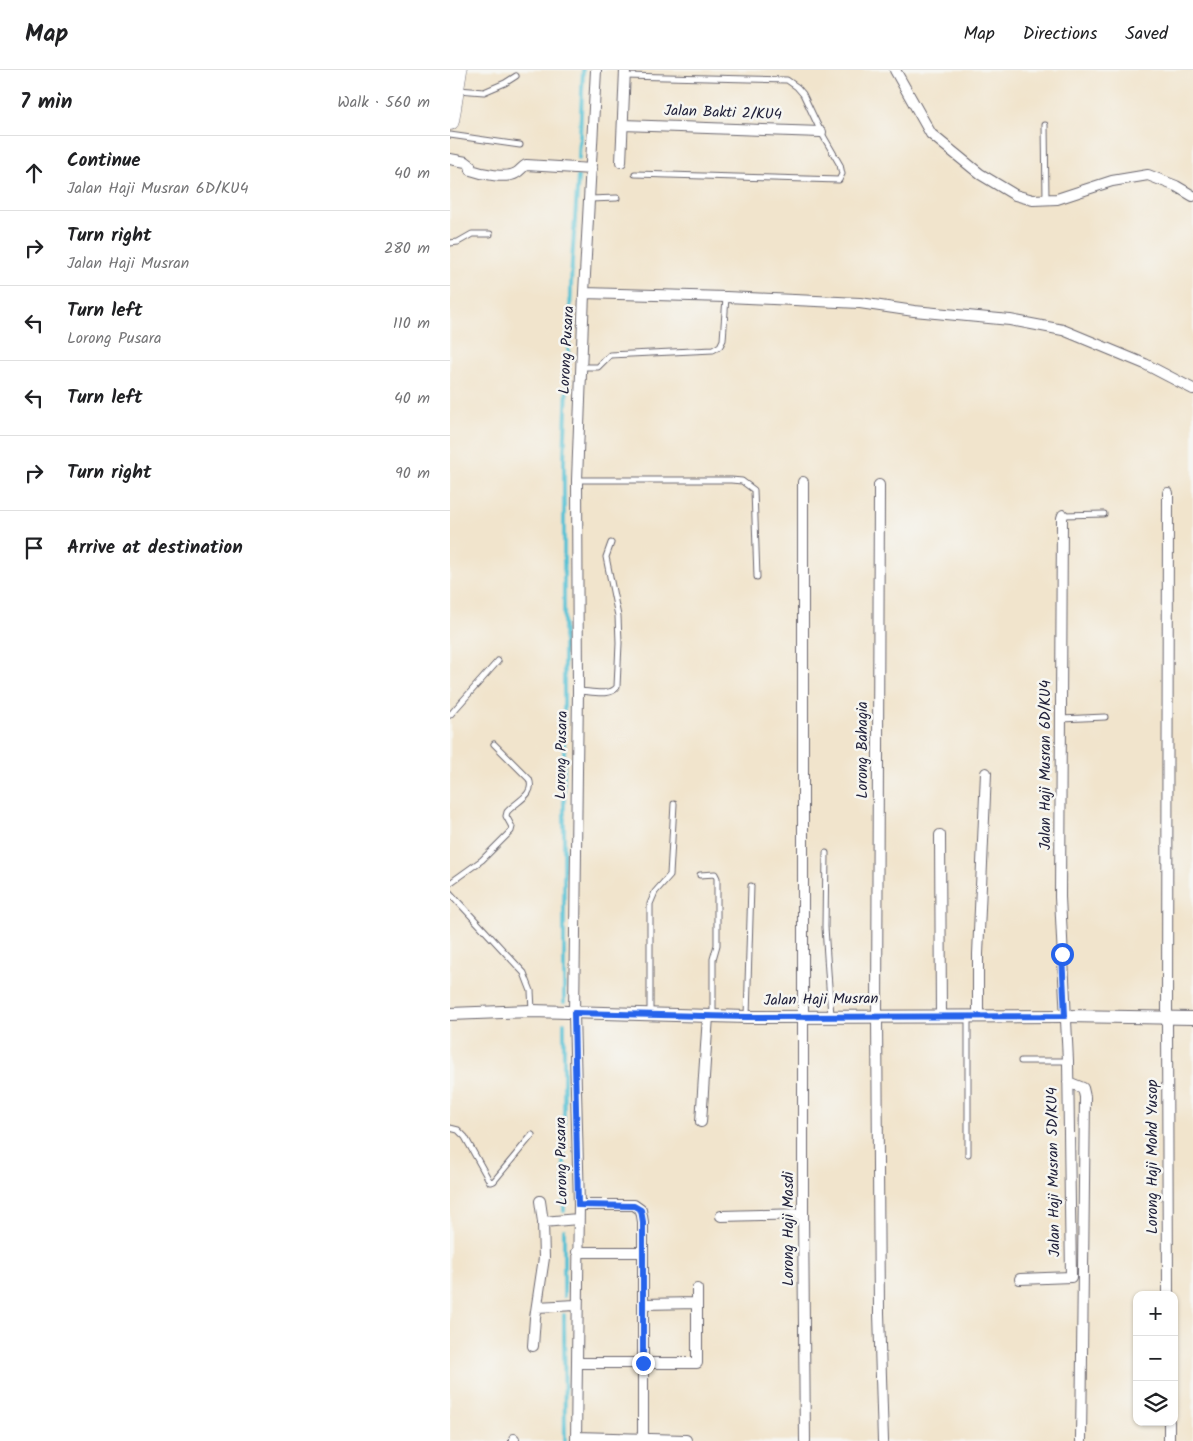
<!DOCTYPE html>
<html lang="en">
<head>
<meta charset="utf-8">
<style>
	:root { --surface:#fff; --page:#f6f6f6; --text:#202124; --muted:#757577; --line:#e0e0e0 }
	body { margin:0; font-family:Kalam,sans-serif; background:var(--page); color:var(--text) }
	.controls { position:absolute; right:15px; bottom:15px; display:grid; overflow:hidden; border-radius:10px; box-shadow:0 1px 4px #0004 }
	.controls button { width:45px; height:45px; display:grid; place-items:center; padding:0; border:0; border-bottom:1px solid var(--line); background:var(--surface); color:var(--text); font:25px sans-serif }
	.stop { position:absolute; width:15px; height:15px; margin:-11px; border:4px solid #2563eb; border-radius:50%; background:#fff }
	.stop.end { background:#2563eb; border-color:#fff; box-shadow:0 1px 5px #0008 }
	.list { margin:0; padding:0; list-style:none }
	h2 { display:flex; justify-content:space-between; align-items:center; height:65px; margin:0; padding:0 20px; font-size:21px }
	h2 small { font-size:16px; font-weight:400; color:var(--muted) }
	.list li { display:grid; grid-template-columns:32px 1fr auto; gap:15px; align-items:center; box-sizing:border-box; height:75px; padding:0 20px; border-top:1px solid var(--line) }
	.list b { display:block; font-size:19px; white-space:nowrap }
	.list p { margin:0; font-size:16px; white-space:nowrap; color:var(--muted) }
	.list em { font-size:16px; font-style:normal; color:var(--muted) }
	.icon { flex:none; width:28px; height:28px; fill:none; stroke:currentColor; stroke-width:2; stroke-linecap:round; stroke-linejoin:round }
	.map { position:relative; flex:none; width:743px; height:1371px; overflow:hidden }
	header { display:flex; align-items:center; gap:30px; box-sizing:border-box; height:70px; padding:0 25px; background:var(--surface); border-bottom:1px solid var(--line) }
	header strong { font-size:24px }
	nav { display:flex; gap:28px; margin-inline-start:auto; font-size:18px }
	main { display:flex }
	aside { flex:1; background:var(--surface) }
	.map>svg:first-child { display:block }
	.lines { fill:none; stroke-linecap:round; stroke-linejoin:round }
	.stream { stroke:#58c2d4; stroke-width:4 }
	.service-casing { stroke:#6a666e; stroke-width:7 }
	.minor-casing { stroke:#6a666e; stroke-width:12 }
	.tertiary-casing { stroke:#6a666e; stroke-width:14 }
	.trunk-casing { stroke:#6a666e; stroke-width:19 }
	.service { stroke:#fff; stroke-width:5 }
	.minor { stroke:#fff; stroke-width:10 }
	.tertiary { stroke:#fff; stroke-width:12 }
	.trunk { stroke:#fff; stroke-width:18 }
	.route { stroke:#2563eb; stroke-width:6 }
	.labels { text-anchor:middle; dominant-baseline:central; stroke-width:5; stroke-linejoin:round; paint-order:stroke }
	.street-label { font-size:15px; fill:#22223b; stroke:#f6f6f2 }
</style>
</head>
<body>
<header>
<strong>Map</strong>
<nav><a>Map</a><a>Directions</a><a>Saved</a></nav>
</header>
<main>
<aside>
<h2>7 min<small>Walk · 560 m</small></h2>
<ul class="list">
<li><svg class="icon" aria-label="ahead" viewBox="0 0 24 24"><path d="M12 20V5M6 11l6-6 6 6"/></svg><div><b>Continue</b><p>Jalan Haji Musran 6D/KU4</p></div><em>40 m</em></li>
<li><svg class="icon" aria-label="right" viewBox="0 0 24 24"><path d="M7 20v-9h11M14 6l5 5-5 5"/></svg><div><b>Turn right</b><p>Jalan Haji Musran</p></div><em>280 m</em></li>
<li><svg class="icon" aria-label="left" viewBox="0 0 24 24"><path d="M17 20v-9H6M10 6l-5 5 5 5"/></svg><div><b>Turn left</b><p>Lorong Pusara</p></div><em>110 m</em></li>
<li><svg class="icon" aria-label="left" viewBox="0 0 24 24"><path d="M17 20v-9H6M10 6l-5 5 5 5"/></svg><div><b>Turn left</b></div><em>40 m</em></li>
<li><svg class="icon" aria-label="right" viewBox="0 0 24 24"><path d="M7 20v-9h11M14 6l5 5-5 5"/></svg><div><b>Turn right</b></div><em>90 m</em></li>
<li><svg class="icon" aria-label="arrive" viewBox="0 0 24 24"><path d="M6 21V4h12l-3 4 3 4H6"/></svg><div><b>Arrive at destination</b></div></li>
</ul>
</aside>
<div class="map">
<svg width="743" height="1371" viewBox="0 0 743 1371">
	<rect width="100%" height="100%" fill="#f6f6f2"/>
	<filter id="ink" filterUnits="userSpaceOnUse"><feTurbulence type="fractalNoise" baseFrequency=".02" numOctaves="2"/><feDisplacementMap in="SourceGraphic" scale="10" xChannelSelector="R" yChannelSelector="G"/><feConvolveMatrix kernelMatrix="1 2 1 2 8 2 1 2 1" color-interpolation-filters="sRGB"/></filter>
	<filter id="wash" filterUnits="userSpaceOnUse"><feTurbulence type="fractalNoise" baseFrequency=".0096" numOctaves="4" result="noise"/><feDisplacementMap in="SourceGraphic" scale="20" xChannelSelector="R" yChannelSelector="G"/><feGaussianBlur stdDeviation="1.12" result="paint"/><feColorMatrix in="noise" values="0 0 0 0 0 0 0 0 0 0 0 0 0 0 0 0 0 1.4 0 .05"/><feComposite in="paint" operator="in"/></filter>
	<g filter="url(#wash)">
		<rect width="100%" height="100%" fill="#f1e4cc"/>
		<g class="lines">
			<path class="stream" d="M129,88l4,-88
				M114,932v-543l8,-198 6,-84
				M114,953v188
				M114,1160v66
				M114,1245l1,126"/>
		</g>
	</g>
	<g filter="url(#ink)">
		<g class="lines">
			<g class="service-casing">
				<path id="service" d="M175,6l162,4 10,7 6,7 18,38 19,33 2,9 -3,6 -204,-6
					M8,20l26,2 21,-9 11,-7
					M595,55l1,74
					M0,65l70,10
					M140,129l27,-1
					M0,173l8,-1 14,-8h18
					M131,297h17l12,-12 103,-5 7,-4 3,-6 3,-43
					M127,410h154l11,1 12,9 3,87
					M613,445l41,-1
					M128,621c11,0 32,6 39,-4l2,-44 -1,-27 -12,-59 5,-14
					M0,645l48,-54
					M611,649l44,-2
					M376,783l-1,74 6,89
					M250,805l15,-1 2,4v67l-4,14v56
					M0,813l32,-23 29,-29 1,-4 -6,-11 1,-4c9,-11 29,-17 22,-33l-35,-35
					M0,823l74,80 7,18 1,19
					M200,943v-109l5,-12 15,-17 4,-71
					M297,946l4,-130
					M518,947v137
					M571,991h47
					M0,1058l8,2 7,7 25,45 4,-1 38,-46"/>
			</g>
			<g class="minor-casing">
				<path id="minor" d="M445,0l36,64 49,40 35,21 18,5 24,-1 55,-18 36,-6 28,11 17,10
					M173,55l198,7
					M0,89l16,3 4,3 1,5c11,4 36,9 45,3 4,-2 6,-6 10,-8l66,4
					M171,92l4,-92
					M134,223l142,4 134,6 54,8 96,9 53,10 82,34 48,25
					M353,412v732l2,227
					M429,415l-2,531 2,297 4,128
					M490,765l1,181
					M528,947v-63l8,-181
					M618,1012l15,6 2,9 -4,344
					M251,1052l7,-106
					M90,1131l3,21
					M129,1135h55l7,5 2,12v219
					M271,1146l82,-2
					M127,1182h65
					M570,1209l51,-2 -3,-216 -8,-164 2,-379 1,-3
					M718,1225l-1,-276 1,-526
					M193,1234l54,-1
					M87,1237l39,-2
					M83,1276l2,-28 9,-60 -1,-36 35,-3
					M127,1293h120v-74
					M719,1352v19
					M126,1367l110,3
					M64,1371v-2
					M126,1371l3,-236 -5,-192 4,-322 -1,-211 7,-187 12,-223"/>
			</g>
			<g class="tertiary-casing">
				<path id="tertiary" d="M0,944l82,-3 215,6 318,-1 128,2"/>
			</g>
			<g class="trunk-casing">
				<path id="trunk" d="M0,51l8,-51"/>
			</g>
			<use href="#service" class="service"/>
			<use href="#minor" class="minor"/>
			<use href="#tertiary" class="tertiary"/>
			<use href="#trunk" class="trunk"/>
		</g>
	</g>
	<g class="lines" filter="url(#ink)">
		<path class="route" d="M193,1293v-141l-2,-12 -7,-4 -56,-1 -4,-192 173,4 318,-1 -3,-62"/>
	</g>
	<g class="labels">
		<g class="street-label">
			<text transform="translate(273 43) rotate(2)">Jalan Bakti 2/KU4</text>
			<text transform="translate(117 280) rotate(-87)">Lorong Pusara</text>
			<text transform="translate(413 680) rotate(-90)">Lorong Bahagia</text>
			<text transform="translate(112 685) rotate(-89)">Lorong Pusara</text>
			<text transform="translate(596 695) rotate(-90)">Jalan Haji Musran 6D/KU4</text>
			<text transform="translate(371 930) rotate(-1)">Jalan Haji Musran</text>
			<text transform="translate(703 1087) rotate(-90)">Lorong Haji Mohd Yusop</text>
			<text transform="translate(112 1091) rotate(-91)">Lorong Pusara</text>
			<text transform="translate(604 1102) rotate(-91)">Jalan Haji Musran 5D/KU4</text>
			<text transform="translate(339 1159) rotate(-90)">Lorong Haji Masdi</text>
		</g>
	</g>
</svg>
<div class="controls">
<button>+</button>
<button>−</button>
<button><svg class="icon" aria-label="layers" viewBox="0 0 24 24"><path d="M12 4l9 5-9 5-9-5zM3 14l9 5 9-5"/></svg></button>
</div>
<div class="stop" style="left:612px;top:884px"></div>
<div class="stop end" style="left:193px;top:1293px"></div>
</div>
</main>
</body>
</html>
